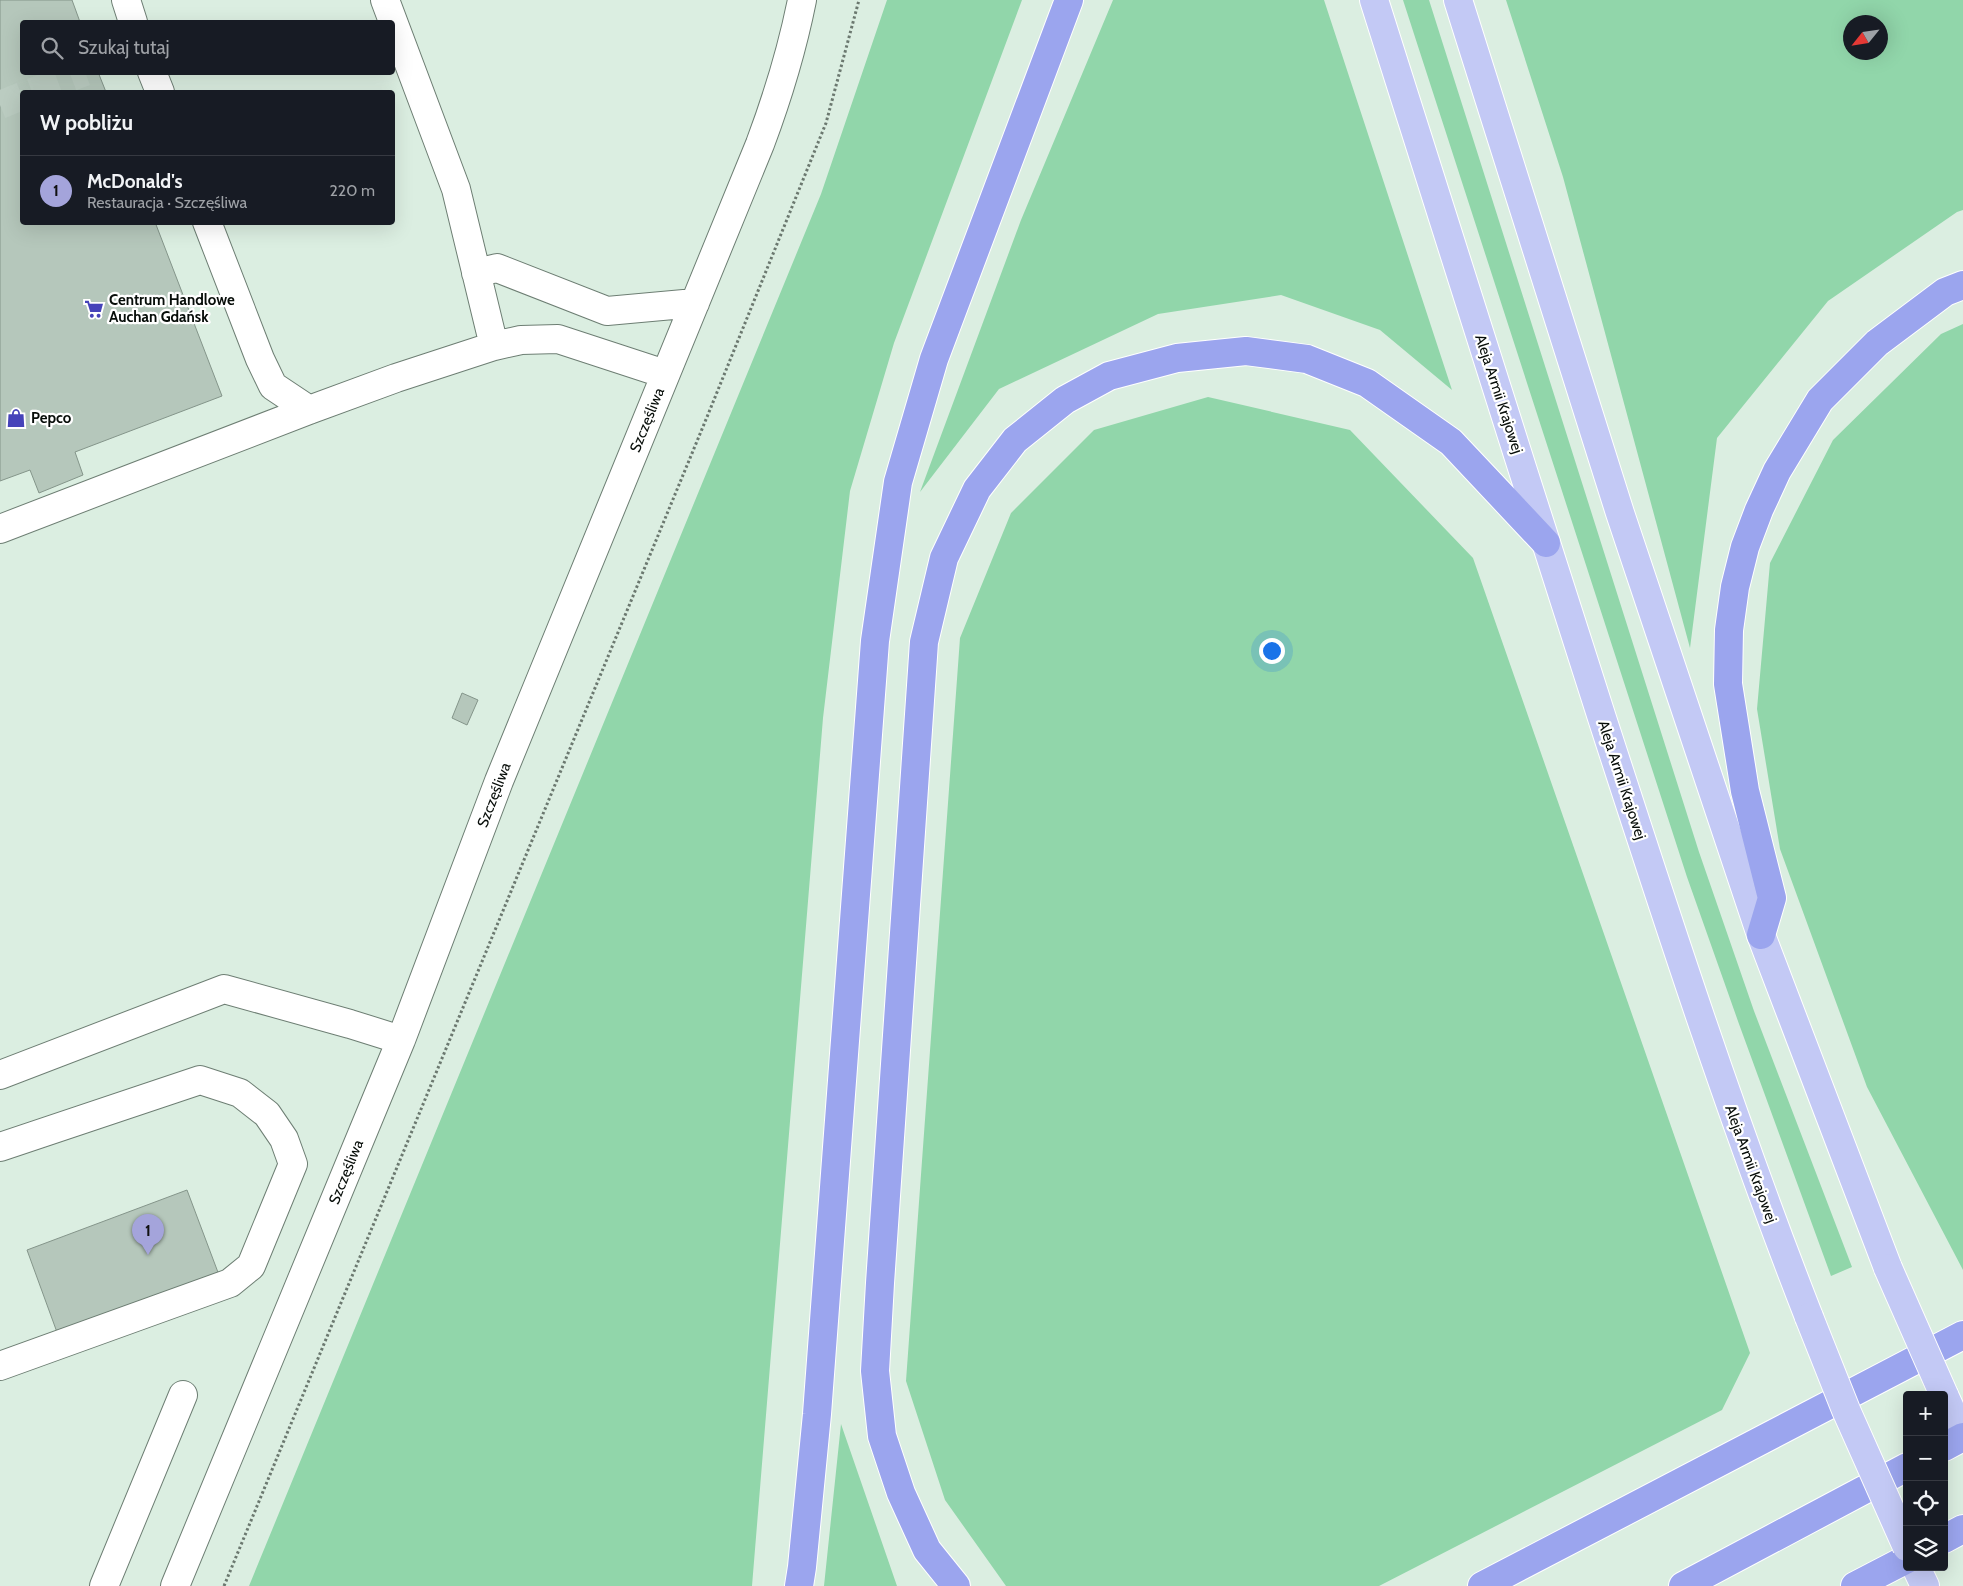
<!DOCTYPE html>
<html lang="pl">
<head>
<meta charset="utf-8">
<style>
	:root { --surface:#171b24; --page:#242831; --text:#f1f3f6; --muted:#9ea1a6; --line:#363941; --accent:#a4a4db }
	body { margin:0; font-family:Cabin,sans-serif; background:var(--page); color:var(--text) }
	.controls { position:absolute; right:15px; bottom:15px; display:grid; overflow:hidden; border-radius:5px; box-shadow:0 5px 20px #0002 }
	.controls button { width:45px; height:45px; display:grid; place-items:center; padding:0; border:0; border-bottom:1px solid var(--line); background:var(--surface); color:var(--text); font:25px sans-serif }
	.compass { position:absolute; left:1843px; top:15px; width:45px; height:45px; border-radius:50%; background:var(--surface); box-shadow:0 5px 20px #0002; rotate:240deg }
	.you { position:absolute; left:1271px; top:650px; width:18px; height:18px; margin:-12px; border:4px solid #fff; border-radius:50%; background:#1a73e8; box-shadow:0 0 0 8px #1a73e833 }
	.badge { display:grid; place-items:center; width:32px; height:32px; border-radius:50%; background:var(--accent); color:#111; font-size:16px; font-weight:700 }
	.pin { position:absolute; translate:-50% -41px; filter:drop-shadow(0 1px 2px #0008) }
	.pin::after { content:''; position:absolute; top:26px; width:18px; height:15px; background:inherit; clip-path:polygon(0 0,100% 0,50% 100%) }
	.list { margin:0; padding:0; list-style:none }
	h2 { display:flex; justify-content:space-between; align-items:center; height:65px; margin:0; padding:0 20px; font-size:21px }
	h2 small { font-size:16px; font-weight:400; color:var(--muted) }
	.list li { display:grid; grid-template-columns:32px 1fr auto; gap:15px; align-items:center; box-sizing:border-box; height:70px; padding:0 20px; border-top:1px solid var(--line) }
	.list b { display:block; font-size:19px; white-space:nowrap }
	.list p { margin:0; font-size:16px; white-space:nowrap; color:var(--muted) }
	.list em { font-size:16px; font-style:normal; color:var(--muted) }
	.icon { flex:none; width:28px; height:28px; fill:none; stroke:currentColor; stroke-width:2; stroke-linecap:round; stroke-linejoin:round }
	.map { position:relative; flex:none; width:1963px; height:1586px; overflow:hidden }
	.search { position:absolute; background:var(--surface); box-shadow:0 5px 20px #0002; left:20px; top:20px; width:375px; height:55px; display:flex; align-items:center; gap:12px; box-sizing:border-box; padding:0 18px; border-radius:5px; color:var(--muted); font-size:19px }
	.panel { position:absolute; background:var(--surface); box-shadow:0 5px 20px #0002; left:20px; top:90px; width:375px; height:135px; border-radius:5px }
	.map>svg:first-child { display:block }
	.green { fill:#91d6aa; fill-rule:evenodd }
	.building { fill:#b5c7bb; stroke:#84958a }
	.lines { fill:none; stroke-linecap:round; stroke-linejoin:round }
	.minor-tunnel { stroke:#bbccc1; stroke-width:28; stroke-dasharray:28 14; stroke-linecap:butt }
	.minor-casing { stroke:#6d7e73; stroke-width:30 }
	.major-casing { stroke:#fff; stroke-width:30 }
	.highway-casing { stroke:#fff; stroke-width:30 }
	.path { stroke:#6b786f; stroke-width:3; stroke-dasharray:2.5 2.5; stroke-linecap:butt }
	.minor { stroke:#fff; stroke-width:28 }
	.major { stroke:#c3c9f5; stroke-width:28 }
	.highway { stroke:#9ba5ee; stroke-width:28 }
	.major-bridge-casing { stroke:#fff; stroke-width:30; stroke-linecap:butt }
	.major-bridge { stroke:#c3c9f5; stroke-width:28 }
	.labels { text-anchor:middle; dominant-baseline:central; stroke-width:4.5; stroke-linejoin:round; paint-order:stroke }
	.poi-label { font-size:15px; font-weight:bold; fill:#070d09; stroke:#fff; text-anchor:start }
	.street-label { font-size:15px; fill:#070d09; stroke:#fff }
</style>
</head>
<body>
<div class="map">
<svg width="1963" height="1586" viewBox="0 0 1963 1586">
	<rect width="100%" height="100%" fill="#dbeee1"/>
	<path class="green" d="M887,0h135l-128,343 -44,148 -27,227 -71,868h-503l572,-1392z
		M1113,0h211l128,390 -72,-60 -99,-35 -123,19 -159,75 -79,103 101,-272z
		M1403,0h26l270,852 55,159 98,256 -21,9 -92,-252 -52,-147z
		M1506,0h457v210l-6,2 -129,89 -111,137 -27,210 -127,-471zM1850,22h30v30h-30z
		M1963,324v946l-96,-183 -87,-238 -23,-140 13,-146 63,-123 108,-106z
		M1208,397l142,33 123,128 277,795 -28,57 -343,176h-373l-61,-86 -39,-119 54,-743 51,-125 83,-83z
		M841,1424l56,162h-73z"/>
	<path class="building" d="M0,0h72l8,22h-58v50h76l8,20h-84v130h133l67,174 -147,56 8,23 -44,18 -9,-23 -30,11z
		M462,693l16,7 -11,25 -15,-7z
		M187,1190l32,85 -161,60 -31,-85z"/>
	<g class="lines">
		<path class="minor-tunnel" d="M32,92l53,-20
			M0,105l22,-9"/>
		<g class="minor-casing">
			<path id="minor" d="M126,0l7,22
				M385,0l71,189 38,157
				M152,72l8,20
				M207,222l53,137 13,27 36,24
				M476,273l21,-5 110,43 88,-8
				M0,529l309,-119 87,-32 98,-32 27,-6 37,-1 107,35
				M0,1075l224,-86 126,35 51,16
				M0,1147l200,-67 40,13 27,21 17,25 9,25 -42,102 -21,17 -230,83
				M104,1586l79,-191
				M175,1586l226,-546 98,-259 261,-637c18,-48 32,-94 42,-144"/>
		</g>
		<g class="major-casing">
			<path id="major" d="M1374,0c76,239 151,479 228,718 65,201 130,402 207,599
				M1458,0l162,513 141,422 127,333
				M1944,1395l19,42
				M1916,1567l9,19"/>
		</g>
		<g class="highway-casing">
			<path id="highway" d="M1761,935l11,-37 -27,-107 -17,-107 1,-54 6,-43 10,-40 14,-37 18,-39 43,-71 57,-57 68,-51 18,-7
				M1944,1447l19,-10
				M1944,1539l19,-10
				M799,1586l3,-19 15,-153 58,-773 23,-159 36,-123 135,-359
				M956,1586l-29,-36 -26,-57 -19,-57 -7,-65 5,-88 44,-641 20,-84 33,-69 38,-49 50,-40 44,-24 68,-18 69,-7 61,8 60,24 84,59 95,101
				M1482,1586l481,-251
				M1683,1586l224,-119
				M1855,1586l52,-27"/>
		</g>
		<path class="path" d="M224,1586l483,-1169 119,-294 33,-123"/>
		<use href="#minor" class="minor"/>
		<use href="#major" class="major"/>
		<use href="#highway" class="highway"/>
		<g class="major-bridge-casing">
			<path id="major-bridge" d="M1888,1268l56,127
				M1809,1317l37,93 61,137"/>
		</g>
		<use href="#major-bridge" class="major-bridge"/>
	</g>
	<defs>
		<g id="supermarket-bare" transform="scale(1.5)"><path d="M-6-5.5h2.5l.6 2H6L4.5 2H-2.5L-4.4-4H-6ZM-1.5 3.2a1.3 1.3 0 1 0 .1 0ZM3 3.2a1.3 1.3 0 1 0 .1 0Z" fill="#4643b9" stroke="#fff" stroke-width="2.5" paint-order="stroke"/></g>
		<g id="shop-bare" transform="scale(1.5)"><path d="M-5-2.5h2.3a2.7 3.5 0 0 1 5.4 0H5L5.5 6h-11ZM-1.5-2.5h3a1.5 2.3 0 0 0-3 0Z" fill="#4643b9" stroke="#fff" stroke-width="2.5" paint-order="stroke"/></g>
	</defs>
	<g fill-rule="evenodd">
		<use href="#supermarket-bare" x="94" y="309"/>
		<use href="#shop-bare" x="16" y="418"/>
	</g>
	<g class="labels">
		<g class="poi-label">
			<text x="109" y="300">Centrum Handlowe<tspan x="109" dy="17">Auchan Gdańsk</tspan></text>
			<text x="31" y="418">Pepco</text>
		</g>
		<g class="street-label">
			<text transform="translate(1499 394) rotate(72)">Aleja Armii Krajowej</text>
			<text transform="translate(647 420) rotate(-68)">Szczęśliwa</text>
			<text transform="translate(1622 780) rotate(72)">Aleja Armii Krajowej</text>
			<text transform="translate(494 795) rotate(-69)">Szczęśliwa</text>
			<text transform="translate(1751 1164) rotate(70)">Aleja Armii Krajowej</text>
			<text transform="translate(346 1172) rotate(-68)">Szczęśliwa</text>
		</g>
	</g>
</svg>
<div class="controls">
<button>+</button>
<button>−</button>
<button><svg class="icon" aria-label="locate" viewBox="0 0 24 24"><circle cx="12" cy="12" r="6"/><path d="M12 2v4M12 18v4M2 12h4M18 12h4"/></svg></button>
<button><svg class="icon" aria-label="layers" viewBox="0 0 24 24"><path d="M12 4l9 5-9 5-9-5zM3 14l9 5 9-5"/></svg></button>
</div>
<svg class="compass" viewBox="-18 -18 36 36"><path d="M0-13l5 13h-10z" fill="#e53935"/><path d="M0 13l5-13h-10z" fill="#9ea1a6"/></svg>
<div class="you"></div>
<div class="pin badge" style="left:148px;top:1255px">1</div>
<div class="search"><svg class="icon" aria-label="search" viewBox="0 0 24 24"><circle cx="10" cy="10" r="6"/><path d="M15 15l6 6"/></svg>Szukaj tutaj</div>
<section class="panel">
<h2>W pobliżu<small></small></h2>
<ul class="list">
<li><span class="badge">1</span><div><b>McDonald's</b><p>Restauracja · Szczęśliwa</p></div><em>220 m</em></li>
</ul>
</section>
</div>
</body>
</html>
